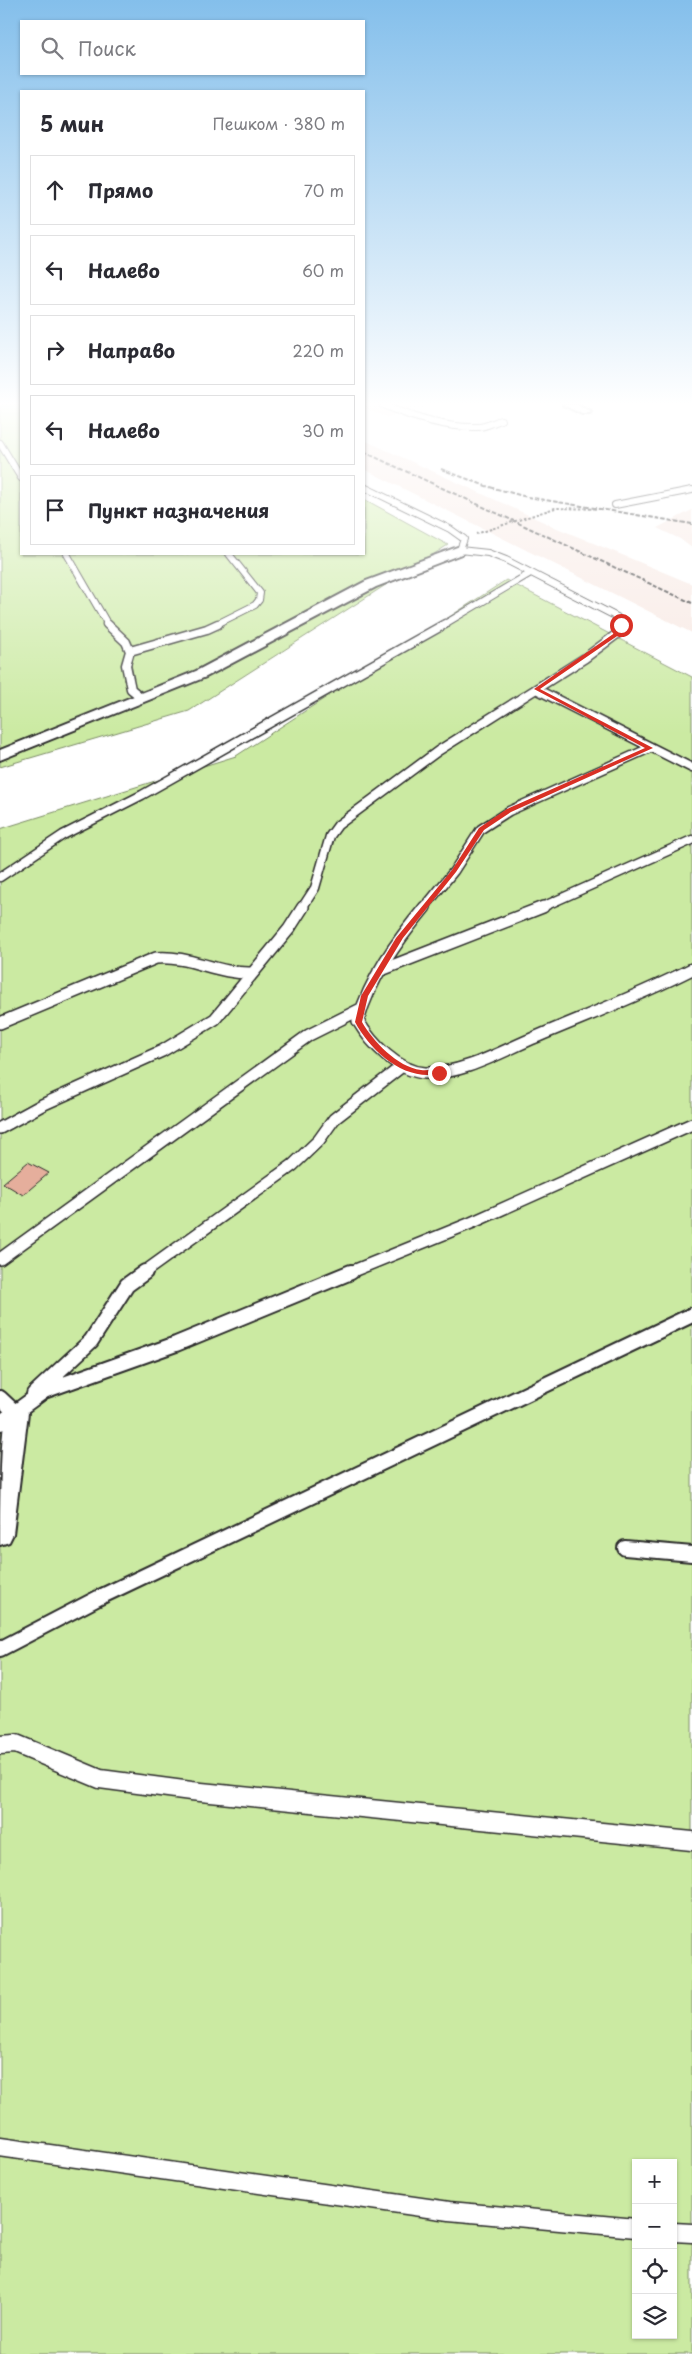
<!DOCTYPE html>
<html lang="ru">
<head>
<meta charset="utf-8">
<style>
	:root { --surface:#fff; --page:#f2f2f3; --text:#2b2b33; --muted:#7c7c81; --line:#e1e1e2 }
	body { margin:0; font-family:"Playpen Sans",sans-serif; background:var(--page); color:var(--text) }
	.controls { position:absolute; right:15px; bottom:15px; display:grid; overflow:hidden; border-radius:0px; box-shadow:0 1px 4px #0004 }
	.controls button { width:45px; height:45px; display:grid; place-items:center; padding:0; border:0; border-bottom:1px solid var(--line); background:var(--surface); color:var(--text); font:25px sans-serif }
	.stop { position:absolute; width:15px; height:15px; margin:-11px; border:4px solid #d93025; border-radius:50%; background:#fff }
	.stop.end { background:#d93025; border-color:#fff; box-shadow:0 1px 5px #0008 }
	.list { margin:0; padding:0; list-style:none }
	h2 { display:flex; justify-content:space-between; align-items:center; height:65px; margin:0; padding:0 20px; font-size:21px }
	h2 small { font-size:16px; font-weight:400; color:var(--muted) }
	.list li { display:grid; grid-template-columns:32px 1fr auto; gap:15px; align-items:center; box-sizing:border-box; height:70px; margin:0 10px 10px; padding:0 10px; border:1px solid var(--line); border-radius:0px }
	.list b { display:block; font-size:19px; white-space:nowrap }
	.list em { font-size:16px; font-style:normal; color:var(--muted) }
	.icon { flex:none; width:28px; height:28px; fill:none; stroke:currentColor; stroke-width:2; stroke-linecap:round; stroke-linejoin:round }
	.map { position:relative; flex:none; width:692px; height:2354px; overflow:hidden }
	.search { position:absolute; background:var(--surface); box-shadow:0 1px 4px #0004; left:20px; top:20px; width:345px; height:55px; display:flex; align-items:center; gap:12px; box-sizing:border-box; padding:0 18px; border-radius:0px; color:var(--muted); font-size:19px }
	.panel { position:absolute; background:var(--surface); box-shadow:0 1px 4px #0004; left:20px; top:90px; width:345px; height:465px; border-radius:0px }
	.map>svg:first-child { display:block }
	.built { fill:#f7e7e1 }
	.green { fill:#cbeaa2; stroke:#7b8a66; fill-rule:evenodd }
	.building { fill:#e5ae9c; stroke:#2b2b2b }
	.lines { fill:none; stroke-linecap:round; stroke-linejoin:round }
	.service-far4-casing { stroke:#2b2b2b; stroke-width:8 }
	.service-far3-casing { stroke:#2b2b2b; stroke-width:11 }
	.service-far2-casing { stroke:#2b2b2b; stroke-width:14 }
	.service-far1-casing { stroke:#2b2b2b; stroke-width:18 }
	.service-casing { stroke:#2b2b2b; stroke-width:21 }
	.minor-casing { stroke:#2b2b2b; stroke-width:4 }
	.path { stroke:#2b2b2b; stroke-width:2; stroke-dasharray:2.5 2; stroke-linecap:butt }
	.service-far4 { stroke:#fff; stroke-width:6 }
	.service-far3 { stroke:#fff; stroke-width:8 }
	.service-far2 { stroke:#fff; stroke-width:11 }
	.service-far1 { stroke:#fff; stroke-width:14 }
	.service { stroke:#fff; stroke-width:18 }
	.minor { fill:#fff; fill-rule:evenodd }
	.rail { stroke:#2b2b2b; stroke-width:2; stroke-dasharray:4.5 2; stroke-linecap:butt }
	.route { fill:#d93025 }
</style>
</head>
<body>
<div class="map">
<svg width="692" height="2354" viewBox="0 0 692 2354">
	<rect width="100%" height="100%" fill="#fff"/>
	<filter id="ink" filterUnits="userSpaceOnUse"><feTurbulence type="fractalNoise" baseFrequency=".02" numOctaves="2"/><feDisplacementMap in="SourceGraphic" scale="10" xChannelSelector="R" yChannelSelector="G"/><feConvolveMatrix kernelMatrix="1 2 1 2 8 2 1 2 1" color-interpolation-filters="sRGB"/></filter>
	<g filter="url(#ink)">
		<path class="built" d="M364,405h65l-42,12 -23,-9z
			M364,440l193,88 135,56v49l-328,-164z
			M692,510v38l-12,-9 -23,-11z"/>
		<path class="green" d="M0,405h21v149h343v-55l84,46 -259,166 -189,56z
			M506,580l186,97v1677h-692v-1525l236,-73zM636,2163h37v172h-37z"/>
		<path class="building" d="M28,1162l21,11 -26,22 -20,-12z"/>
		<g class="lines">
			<g class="service-far4-casing">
				<path id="service-far4" d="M383,405c30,13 62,23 95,22 8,0 16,-5 23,-7
					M0,443l21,35
					M364,487l86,42 14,10 -4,11
					M615,505l77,-15
					M460,550l28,3 18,7 111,57 2,8
					M67,554l41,71
					M215,625l40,-20 4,-5 1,-7 -31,-39
					M443,625l86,-51"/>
			</g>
			<g class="service-far3-casing">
				<path id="service-far3" d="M107,624l19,18 4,9 -4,14 5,24 11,9
					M130,651l77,-22 11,-5
					M536,689l156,79
					M0,877l63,-42 79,-40 303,-171
					M302,908l13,-20 15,-52 8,-11 100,-74 147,-93 36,-27 -2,-7
					M424,908l30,-37 27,-42 28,-18 141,-63
					M540,908l152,-68"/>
			</g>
			<g class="service-far2-casing">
				<path id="service-far2" d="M425,907c-28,34 -55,71 -67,114 13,22 39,50 67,52 37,2 77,-22 111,-36 52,-22 105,-42 156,-68
					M379,971l164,-64
					M0,1023l156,-65c34,-3 60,16 96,15
					M0,1128l42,-23 120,-54 53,-32 74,-90 14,-22
					M0,1259l309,-224 52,-26
					M143,1273l150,-108 26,-25 15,-21 67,-52
					M348,1273l123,-50 221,-99"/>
			</g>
			<g class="service-far1-casing">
				<path id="service-far1" d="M34,1394l57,-53 36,-56 18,-13
					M0,1398l16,15
					M0,1423l44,-32 132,-47 175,-72
					M625,1548l67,6
					M0,1649l100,-52 592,-282
					M0,1745h19"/>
			</g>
			<g class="service-casing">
				<path id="service" d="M16,1744l84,35 91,12 501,50
					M0,1745l15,-1
					M0,2147l449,64 187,17
					M673,2232l19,1"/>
			</g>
			<g class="minor-casing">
				<path id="minor" d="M563,405h14l14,7 -1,2h-8z
					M460,546l6,4 -2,3 -88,34 -170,90 -206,83v-10l196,-79 170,-90z
					M16,1403l9,3 3,7 -15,121 -4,8 -9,3c0,-32 0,-113 7,-139z"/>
			</g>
			<path class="path" d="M476,534l79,-26 48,1"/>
			<use href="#service-far4" class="service-far4"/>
			<use href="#service-far3" class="service-far3"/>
			<use href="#service-far2" class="service-far2"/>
			<use href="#service-far1" class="service-far1"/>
			<use href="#service" class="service"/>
			<use href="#minor" class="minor"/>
			<path class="rail" d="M364,452l328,151
				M441,469l45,17 41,11 165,27"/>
		</g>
	</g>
	<linearGradient id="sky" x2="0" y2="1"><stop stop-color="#84bfeb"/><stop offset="0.55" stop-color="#fff"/><stop offset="1" stop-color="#fff" stop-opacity="0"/></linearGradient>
	<rect width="692" height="734" fill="url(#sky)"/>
	<path class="route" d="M619,624l4,1v7l-83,57 113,59 -142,64 -27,18 -28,42 -53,66 -35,58 -6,26c11,19 35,45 59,48 7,1 16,-2 22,3 -4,3 -9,2 -15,2 -31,0 -59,-27 -73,-53l6,-26 35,-58 56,-68 27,-42 28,-19 138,-61 -111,-59 85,-59z"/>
</svg>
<div class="controls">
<button>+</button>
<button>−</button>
<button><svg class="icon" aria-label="locate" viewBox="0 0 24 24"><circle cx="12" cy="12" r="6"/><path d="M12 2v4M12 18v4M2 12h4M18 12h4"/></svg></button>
<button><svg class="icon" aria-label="layers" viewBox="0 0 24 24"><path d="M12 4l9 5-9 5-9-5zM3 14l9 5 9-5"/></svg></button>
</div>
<div class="stop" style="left:621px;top:625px"></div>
<div class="stop end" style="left:439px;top:1073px"></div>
<div class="search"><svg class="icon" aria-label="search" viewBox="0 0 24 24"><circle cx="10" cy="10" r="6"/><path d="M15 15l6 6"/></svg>Поиск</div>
<section class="panel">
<h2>5 мин<small>Пешком · 380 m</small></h2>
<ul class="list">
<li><svg class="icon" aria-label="ahead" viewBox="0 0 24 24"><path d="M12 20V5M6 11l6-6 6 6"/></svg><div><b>Прямо</b></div><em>70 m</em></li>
<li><svg class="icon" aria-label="left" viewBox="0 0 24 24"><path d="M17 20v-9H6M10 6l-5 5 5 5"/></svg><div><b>Налево</b></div><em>60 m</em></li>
<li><svg class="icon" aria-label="right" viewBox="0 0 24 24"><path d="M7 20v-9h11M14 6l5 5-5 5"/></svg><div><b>Направо</b></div><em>220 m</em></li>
<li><svg class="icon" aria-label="left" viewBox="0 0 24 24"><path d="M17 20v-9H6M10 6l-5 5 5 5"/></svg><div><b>Налево</b></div><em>30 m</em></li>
<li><svg class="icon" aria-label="arrive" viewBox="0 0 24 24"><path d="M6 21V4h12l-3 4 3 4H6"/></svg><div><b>Пункт назначения</b></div></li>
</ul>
</section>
</div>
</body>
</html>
